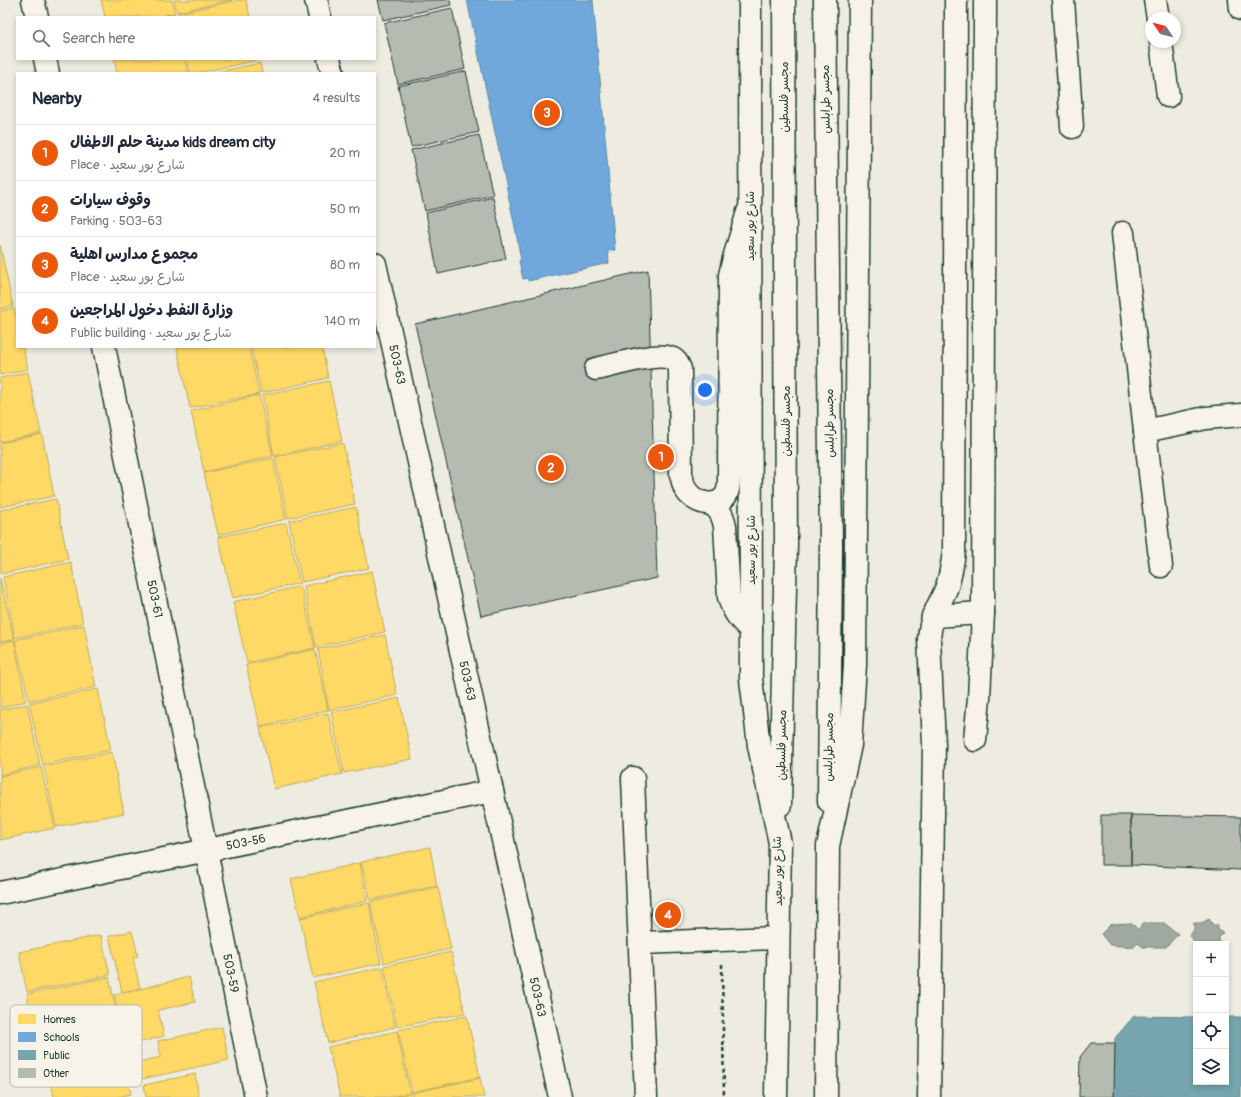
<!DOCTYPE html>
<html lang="en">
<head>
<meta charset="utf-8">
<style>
	:root { --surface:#fff; --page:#f2f2f3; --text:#1f2937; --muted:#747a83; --line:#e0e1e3; --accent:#ea580c }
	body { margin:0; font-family:Pangolin,"Playpen Sans Arabic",sans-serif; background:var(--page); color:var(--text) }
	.controls { position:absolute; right:12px; bottom:12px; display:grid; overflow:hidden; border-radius:0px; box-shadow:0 2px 6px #0003 }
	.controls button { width:36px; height:36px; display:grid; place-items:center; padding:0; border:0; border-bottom:1px solid var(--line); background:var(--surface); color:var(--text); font:20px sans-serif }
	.compass { position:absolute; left:1145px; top:12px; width:36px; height:36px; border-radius:50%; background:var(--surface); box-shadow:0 2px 6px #0003; rotate:305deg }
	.you { position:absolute; left:705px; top:390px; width:14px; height:14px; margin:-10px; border:3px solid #fff; border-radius:50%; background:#1a73e8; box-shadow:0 0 0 6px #1a73e833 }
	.badge { display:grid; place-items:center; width:26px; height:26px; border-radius:50%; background:var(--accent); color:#fff; font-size:13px; font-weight:700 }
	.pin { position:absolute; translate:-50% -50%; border:2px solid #fff; box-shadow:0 1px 4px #0006 }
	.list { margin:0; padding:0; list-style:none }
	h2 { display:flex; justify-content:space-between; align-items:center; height:52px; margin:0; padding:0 16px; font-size:17px }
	h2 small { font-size:13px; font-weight:400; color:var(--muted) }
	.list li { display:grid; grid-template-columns:26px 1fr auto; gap:12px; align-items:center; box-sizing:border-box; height:56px; padding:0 16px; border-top:1px solid var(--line) }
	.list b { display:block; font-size:15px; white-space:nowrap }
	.list p { margin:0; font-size:13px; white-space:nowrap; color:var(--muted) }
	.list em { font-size:13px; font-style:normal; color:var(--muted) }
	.icon { flex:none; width:22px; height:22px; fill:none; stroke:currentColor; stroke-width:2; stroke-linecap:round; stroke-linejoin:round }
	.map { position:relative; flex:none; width:1241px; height:1097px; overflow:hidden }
	.search { position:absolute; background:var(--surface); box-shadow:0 2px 6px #0003; left:16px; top:16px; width:360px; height:44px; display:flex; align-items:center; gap:10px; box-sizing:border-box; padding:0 14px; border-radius:0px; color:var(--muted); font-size:15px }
	.panel { position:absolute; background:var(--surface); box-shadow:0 2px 6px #0003; left:16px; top:72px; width:360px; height:276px; border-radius:0px }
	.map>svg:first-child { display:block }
	.water { fill:#9fa99f; stroke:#6c7e74 }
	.homes { fill:#ffd966; stroke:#bcaa57 }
	.schools { fill:#6fa8dc; stroke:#5788aa }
	.public { fill:#76a5af; stroke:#5c868a }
	.building { fill:#b5bbb0; stroke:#1f3d34 }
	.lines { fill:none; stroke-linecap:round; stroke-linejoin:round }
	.minor-casing { stroke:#1f3d34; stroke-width:25 }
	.major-casing { stroke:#1f3d34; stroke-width:25 }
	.path { stroke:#1f3d34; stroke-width:2.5; stroke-dasharray:4 3; stroke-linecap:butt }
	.minor { stroke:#f7f3e8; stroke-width:22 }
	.major { stroke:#f7f3e8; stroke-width:22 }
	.labels { text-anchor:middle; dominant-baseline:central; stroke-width:4; stroke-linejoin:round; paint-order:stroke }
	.street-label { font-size:12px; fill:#1f3d34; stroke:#f7f3e8 }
	.key { fill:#f7f3e8; stroke:#b6bcb2; stroke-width:1 }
	.key-label { font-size:11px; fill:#1f3d34 }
</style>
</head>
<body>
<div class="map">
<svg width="1241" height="1097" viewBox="0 0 1241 1097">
	<rect width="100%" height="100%" fill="#eeece1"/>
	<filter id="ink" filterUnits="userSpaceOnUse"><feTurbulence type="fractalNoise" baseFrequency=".025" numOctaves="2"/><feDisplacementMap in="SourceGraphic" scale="8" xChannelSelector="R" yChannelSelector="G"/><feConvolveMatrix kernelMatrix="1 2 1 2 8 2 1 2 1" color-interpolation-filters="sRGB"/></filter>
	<g filter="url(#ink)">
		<path class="water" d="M1209,919l4,6h5v5l5,3 -4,4v7h-23v4l-3,-1v-8l-4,-3 5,-6v-7h8z
			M1132,923l6,7 5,-7h21l14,11 -12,13h-23l-5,-4 -5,4 -23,-2 -9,-11 10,-10z"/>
		<path class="homes" d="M101,0h71l3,13 -19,4h-51z
			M174,0h58l-55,12z
			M239,0h7l4,17h-72v-4z
			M175,14l1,3h-14z
			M114,59h71l3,14h-71z
			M187,59h72v1l-62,13h-7z
			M260,63l2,10h-49z
			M0,245l13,61 -13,3z
			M14,308l3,14v25h6l5,22 -28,6v-64z
			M181,347h68l10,47 -69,14 -13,-60z
			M251,347h71l6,31 -67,15z
			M28,372l13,61 -41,9v-64z
			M329,381l13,60 -68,15 -12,-61z
			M259,395l14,61 -69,16 -13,-61z
			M42,434l12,62 -54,11v-64z
			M343,443l12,61 -67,14 -13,-61z
			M273,458l13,61 -68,16 -14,-62z
			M56,499l12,60 -67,15 -1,-64z
			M356,507l13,61 -67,14 -13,-61z
			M286,523l14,60 -67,15 -15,-61z
			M71,562l12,61 -68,15 -12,-61z
			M372,571l13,61 -69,15 -12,-61z
			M0,578l14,61 -14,3z
			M301,586l14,62 -68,15 -14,-61z
			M84,625l12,62 -67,14 -14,-61z
			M385,635l12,60 -68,15 -11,-61z
			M14,640l12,61 -26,7v-64z
			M315,649l13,61 -68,16 -14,-61z
			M98,689l13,61 -68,15 -14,-62z
			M399,698l13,61 -68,14 -13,-61z
			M27,704l13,61 -40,10v-65z
			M328,713l14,61 -68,15 -14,-61z
			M112,752l12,61 -68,14 -12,-60z
			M41,767l14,61 -55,12v-64z
			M430,847l7,39 -67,14 -9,-38z
			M360,863l7,38 -67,16 -9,-38z
			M438,887l13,62 -67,14 -14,-61z
			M369,903l12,60 -68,15 -13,-60z
			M132,931l6,25 -5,2 7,30 -18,4 -13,-56z
			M101,935l9,40 -83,17 -8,-40z
			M451,952l14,61 -68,14 -13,-61z
			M382,967l13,60 -67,16 -14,-61z
			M109,977l8,38 -83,17 -7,-38z
			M189,977l6,25 -37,8 6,26 -38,10 -12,-51z
			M467,1016l13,61 -68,15 -14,-62z
			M115,1022l16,72 -14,3h-63l-13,-58z
			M222,1027l7,33 -96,21 -4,-17 32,-7 -3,-16z
			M397,1031l13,62 -20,4h-50l-12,-50z
			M195,1074l4,23h-53l-2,-12z
			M480,1078l4,19h-71l-1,-4z
			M410,1093v4h-16z"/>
		<path class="schools" d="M467,0h126l22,250h-7l1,13 -81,18v-3l-5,1 -4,-18 2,-1 -6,-33z"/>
		<path class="public" d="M1134,1016l62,1v65h30v-65h15v80h-127l1,-59z"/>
		<path class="building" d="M378,0h72l1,5 -68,15z
			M452,8l13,61 -67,15 -14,-61z
			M466,71l13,61 -68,15 -13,-61z
			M479,135l14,60 -68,16 -14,-61z
			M493,197l13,62 -68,15 -12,-61z
			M648,270l9,308 -176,38 -66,-292z
			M1101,815h30v50h-30z
			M1131,815l110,2v53l-110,-5z
			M1091,1043h24l-1,54h-35l1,-40z"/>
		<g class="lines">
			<g class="minor-casing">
				<g id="minor">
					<path d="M33,0l4,17"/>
					<path d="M316,0l4,17"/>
					<path d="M1063,0l9,127"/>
					<path d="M1155,0l3,18"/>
					<path d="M1240,0l1,9"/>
					<path d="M1161,42l7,54"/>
					<path d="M45,59l3,14"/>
					<path d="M329,59l4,14"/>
					<path d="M1123,233l22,198 61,-13 35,-3"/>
					<path id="s1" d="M375,264l185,833"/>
					<path id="s2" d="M104,347l152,750"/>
					<path d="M596,369c16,-3 59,-17 74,-11 6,1 8,6 10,11l1,106c2,5 2,11 5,15 8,13 30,20 40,5 3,-5 3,-12 3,-18l1,-202 4,-17 14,-46"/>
					<path d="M1145,431l16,135"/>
					<path d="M712,504c8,6 11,12 13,22l4,71c4,15 11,23 22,33"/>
					<path d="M933,616l50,-3"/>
					<path d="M975,740l4,-42 4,-85 2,-613"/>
					<path d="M633,778l13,319"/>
					<path id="s3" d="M0,893l492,-102"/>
					<path d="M640,943l138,-5"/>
					<path d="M929,1097l5,-353 -5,-104c1,-23 9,-32 17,-51 5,-12 6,-25 8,-37l2,-552"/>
				</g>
			</g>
			<g class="major-casing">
				<path id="major" d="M750,0l1,679 8,67 21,97 -4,254
					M825,0l6,544 -2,257
					M780,805l6,-260 -2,-545
					M826,1097l2,-251 22,-101 5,-80 5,-665"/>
			</g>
			<path class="path" d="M722,964l2,133"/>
			<use href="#minor" class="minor"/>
			<use href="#major" class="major"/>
		</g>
	</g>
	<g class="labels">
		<g class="street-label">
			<text transform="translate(784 97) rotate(-90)">مجسر فلسطين</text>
			<text transform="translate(826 99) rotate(-91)">مجسر طرابلس</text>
			<text transform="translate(750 226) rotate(-90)">شارع بور سعيد</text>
			<text stroke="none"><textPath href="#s1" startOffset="103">503-63</textPath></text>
			<text transform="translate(786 421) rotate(-90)">مجسر فلسطين</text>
			<text transform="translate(830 423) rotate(-91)">مجسر طرابلس</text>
			<text transform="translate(751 550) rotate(-90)">شارع بور سعيد</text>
			<text stroke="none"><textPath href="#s2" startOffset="257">503-61</textPath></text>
			<text stroke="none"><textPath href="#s1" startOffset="427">503-63</textPath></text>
			<text transform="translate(782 745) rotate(-89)">مجسر فلسطين</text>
			<text transform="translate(829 747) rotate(-89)">مجسر طرابلس</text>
			<text stroke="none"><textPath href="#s3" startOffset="251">503-56</textPath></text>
			<text transform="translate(778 871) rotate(-91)">شارع بور سعيد</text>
			<text stroke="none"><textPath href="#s2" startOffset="639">503-59</textPath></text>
			<text stroke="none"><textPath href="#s1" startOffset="751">503-63</textPath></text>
		</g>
	</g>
	<rect x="10" y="1005" width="132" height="82" rx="6" class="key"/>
	<rect x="18" y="1014" width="18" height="10" fill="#ffd966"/>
	<rect x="18" y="1032" width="18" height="10" fill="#6fa8dc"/>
	<rect x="18" y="1050" width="18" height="10" fill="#76a5af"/>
	<rect x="18" y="1068" width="18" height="10" fill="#b5bbb0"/>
	<g class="key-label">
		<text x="43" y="1023">Homes</text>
		<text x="43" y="1041">Schools</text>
		<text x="43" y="1059">Public</text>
		<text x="43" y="1077">Other</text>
	</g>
</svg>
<div class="controls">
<button>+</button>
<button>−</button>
<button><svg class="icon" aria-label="locate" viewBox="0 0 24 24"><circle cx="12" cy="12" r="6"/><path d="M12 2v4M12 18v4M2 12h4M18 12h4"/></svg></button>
<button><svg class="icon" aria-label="layers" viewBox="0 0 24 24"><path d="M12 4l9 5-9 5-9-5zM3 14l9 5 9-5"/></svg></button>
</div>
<svg class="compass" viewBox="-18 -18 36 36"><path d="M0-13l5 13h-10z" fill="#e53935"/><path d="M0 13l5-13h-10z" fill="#747a83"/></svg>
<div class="you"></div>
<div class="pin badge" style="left:661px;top:457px">1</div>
<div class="pin badge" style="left:551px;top:468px">2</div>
<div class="pin badge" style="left:547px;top:113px">3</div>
<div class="pin badge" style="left:668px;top:915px">4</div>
<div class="search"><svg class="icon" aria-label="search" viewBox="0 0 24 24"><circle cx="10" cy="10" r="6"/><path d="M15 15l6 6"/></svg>Search here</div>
<section class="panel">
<h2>Nearby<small>4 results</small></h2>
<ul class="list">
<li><span class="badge">1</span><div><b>مدينة حلم الاطفال kids dream city</b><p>Place · شارع بور سعيد</p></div><em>20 m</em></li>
<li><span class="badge">2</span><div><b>وقوف سيارات</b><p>Parking · 503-63</p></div><em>50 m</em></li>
<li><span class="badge">3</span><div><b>مجموع مدارس اهلية</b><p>Place · شارع بور سعيد</p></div><em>80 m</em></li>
<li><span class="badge">4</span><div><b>وزارة النفط دخول المراجعين</b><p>Public building · شارع بور سعيد</p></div><em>140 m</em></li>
</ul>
</section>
</div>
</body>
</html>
